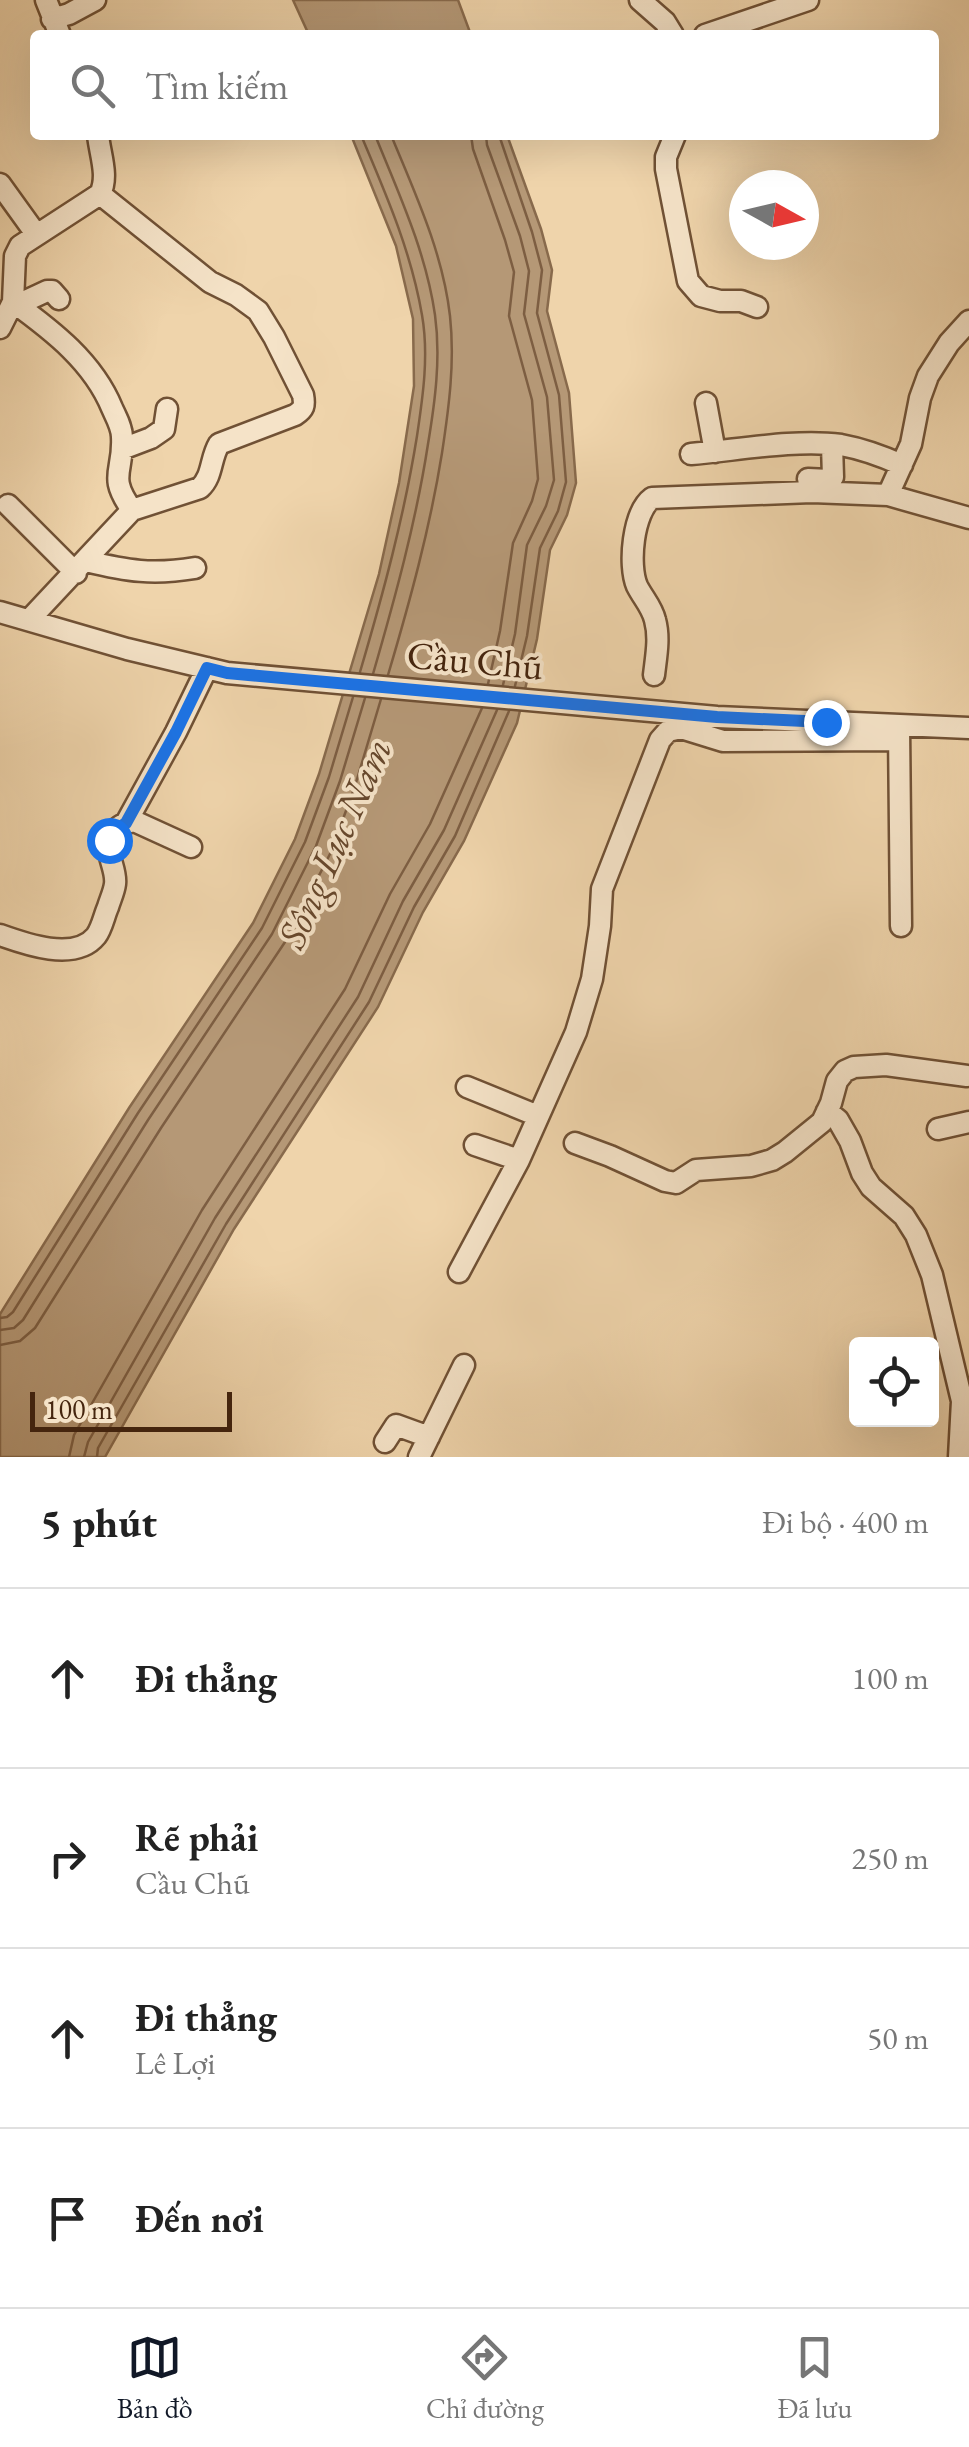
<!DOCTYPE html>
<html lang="vi">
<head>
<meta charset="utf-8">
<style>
	:root { --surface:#fff; --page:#f2f2f2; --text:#222; --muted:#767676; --line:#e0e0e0; --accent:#111827 }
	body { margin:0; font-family:"EB Garamond",serif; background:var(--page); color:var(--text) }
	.controls { position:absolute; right:30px; bottom:30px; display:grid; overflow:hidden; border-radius:10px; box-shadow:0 10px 40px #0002 }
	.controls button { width:90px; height:90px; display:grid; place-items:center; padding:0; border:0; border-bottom:2px solid var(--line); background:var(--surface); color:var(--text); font:50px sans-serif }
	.compass { position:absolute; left:729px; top:170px; width:90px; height:90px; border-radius:50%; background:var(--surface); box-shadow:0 10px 40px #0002; rotate:98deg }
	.scale { position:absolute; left:30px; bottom:25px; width:202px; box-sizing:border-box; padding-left:10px; border:5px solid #45250e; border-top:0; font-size:28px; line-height:35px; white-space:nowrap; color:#45250e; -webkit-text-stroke:8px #f5e3c8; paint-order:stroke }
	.stop { position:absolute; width:30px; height:30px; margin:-22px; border:8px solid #1a73e8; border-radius:50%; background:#fff }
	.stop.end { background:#1a73e8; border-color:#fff; box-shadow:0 2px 10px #0008 }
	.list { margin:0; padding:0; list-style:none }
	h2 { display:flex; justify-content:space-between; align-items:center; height:130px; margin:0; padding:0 40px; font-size:42px }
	h2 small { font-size:32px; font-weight:400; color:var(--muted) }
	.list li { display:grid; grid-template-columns:65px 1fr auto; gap:30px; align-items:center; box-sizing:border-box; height:180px; padding:0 40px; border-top:2px solid var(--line) }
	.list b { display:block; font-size:38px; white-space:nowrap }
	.list p { margin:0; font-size:32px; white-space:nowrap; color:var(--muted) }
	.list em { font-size:32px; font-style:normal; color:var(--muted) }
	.icon { flex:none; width:55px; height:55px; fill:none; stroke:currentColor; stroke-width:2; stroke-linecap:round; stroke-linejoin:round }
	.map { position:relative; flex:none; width:969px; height:1457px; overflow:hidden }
	.search { position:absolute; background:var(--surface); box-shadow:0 10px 40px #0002; left:30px; right:30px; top:30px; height:110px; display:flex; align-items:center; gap:25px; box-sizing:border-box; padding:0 35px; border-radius:10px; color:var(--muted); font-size:38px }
	.sheet { height:850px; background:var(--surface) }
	nav { display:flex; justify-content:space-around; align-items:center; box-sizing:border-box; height:140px; border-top:2px solid var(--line); background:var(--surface); font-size:28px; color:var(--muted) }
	nav a { display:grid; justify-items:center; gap:5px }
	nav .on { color:var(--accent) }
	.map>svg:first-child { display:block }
	.water { fill:#b59876; stroke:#886a4c; stroke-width:2.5 }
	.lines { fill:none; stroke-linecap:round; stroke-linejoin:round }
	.shore { stroke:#7d5e42; stroke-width:2.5 }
	.minor-casing { stroke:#705135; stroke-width:25 }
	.minor { stroke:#f5e3c8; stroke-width:20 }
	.route { stroke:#1a73e8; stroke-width:12 }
	.labels { text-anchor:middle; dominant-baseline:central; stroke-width:8; stroke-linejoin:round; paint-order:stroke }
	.street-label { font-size:38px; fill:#45250e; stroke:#f5e3c8 }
	.water-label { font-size:40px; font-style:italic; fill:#67482d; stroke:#f5e3c8 }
</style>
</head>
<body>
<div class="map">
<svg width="969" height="1457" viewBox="0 0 969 1457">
	<rect width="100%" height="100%" fill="#efd4ab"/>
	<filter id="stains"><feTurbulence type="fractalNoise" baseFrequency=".002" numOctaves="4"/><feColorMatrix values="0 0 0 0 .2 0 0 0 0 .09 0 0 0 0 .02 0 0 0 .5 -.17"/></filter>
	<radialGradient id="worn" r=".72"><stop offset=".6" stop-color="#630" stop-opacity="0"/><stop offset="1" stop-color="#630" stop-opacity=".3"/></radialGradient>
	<path class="water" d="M293,0h165l13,35h-162z
		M351,135h156l34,94 11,41 -5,41 22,82 7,90 -9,32 -17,35 -13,89 -20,84 -53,118 -41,71 -45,95 -144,222 -129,228h-105v-143l129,-206 124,-185 42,-84 24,-65 60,-200 20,-91 15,-97 -1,-67 -17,-73z"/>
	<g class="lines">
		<path class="shore" d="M471,135l2,14 32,91 9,32 -5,44 23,84 6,79 -6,22 -19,42 -13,88 -12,53
			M486,135l1,10 33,91 9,35 -5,43 23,83 7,83 -8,26 -19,39 -12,89 -12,51
			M499,135l33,97 10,38 -5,43 22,82 7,87 -8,29 -18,37 -13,88 -12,50
			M360,672c23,-78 44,-155 57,-236 6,-40 12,-81 5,-121 -11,-64 -36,-121 -61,-180
			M373,674c22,-76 43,-152 55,-230 7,-42 13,-86 7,-129 -9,-63 -36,-121 -60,-180
			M388,675c22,-74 42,-147 54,-222 7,-46 13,-91 8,-137 -7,-63 -35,-123 -59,-181
			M0,1318l7,-1 6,-5 125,-199 124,-185 43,-86 24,-65 24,-80
			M0,1330l14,-2 9,-8 125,-200 124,-186 44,-88 24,-65 25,-83
			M0,1345l20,-4 15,-13 126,-200 124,-186 46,-90 24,-66 26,-87
			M69,1457l5,-22 128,-225 143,-221 45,-95 40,-70 52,-116
			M84,1457l4,-15 127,-224 143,-221 45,-96 41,-71 53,-120
			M97,1457l1,-9 128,-224 143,-222 45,-95 41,-71 54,-125"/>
		<g class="minor-casing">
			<path id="minor" d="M46,0l14,35
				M640,0l25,22 8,13
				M52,19l17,-5 26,-14
				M705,35l103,-35
				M675,135l-9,22v12l22,112 13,15 19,5h21l16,6
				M0,184l36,50
				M13,302c40,29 80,60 99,106 4,9 10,19 10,29 2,36 -15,38 10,73
				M17,305l30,-14h5l7,8
				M0,328l13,-26 2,-46 5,-10 80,-52c9,-18 0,-39 -2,-59
				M706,403l9,49
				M122,449l29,-11 13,-9 3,-20
				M691,454c47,-4 104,-15 150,-9 22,4 41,11 61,20
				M808,479l21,1 4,-3 -1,-32
				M888,495l23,-51 9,-46 8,-22 21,-33 20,-22
				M8,505l68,68
				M86,561c42,10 66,14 109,7
				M0,612l127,37 100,24 490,44 252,11
				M29,620l103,-110 68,-22c13,-12 10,-29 19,-44l76,-29c9,-6 10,-9 8,-20l-29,-58 -16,-26 -22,-16 -26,-13 -110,-88
				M654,675c2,-18 6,-37 1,-55 -3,-13 -12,-22 -18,-34 -9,-21 -4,-74 15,-88l160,-6 76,3 81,23
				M899,727l2,199
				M126,823l50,-91 31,-64
				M0,935c25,9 75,27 96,1 6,-8 8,-20 12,-29 2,-7 6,-15 7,-23 2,-15 -10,-29 -5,-45 3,-11 14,-16 24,-18l57,26
				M467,1087l71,29
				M827,1111l11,9 12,21 12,32 9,14 33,29 12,19 16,40 30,126 -3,56
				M938,1129l31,-7
				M575,1143l35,13 55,25 11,2 20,-13 55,-4 21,-6 13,-8 37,-30 9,-19 6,-22 8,-10 9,-4 32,-2 81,11
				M475,1145l44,15
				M459,1272l60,-112 57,-128 16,-53 8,-53 2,-37 58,-149 8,-9 13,-3 42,13 176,-1
				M385,1442l11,-17 33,12
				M419,1457l45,-92"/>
		</g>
		<use href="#minor" class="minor"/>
	</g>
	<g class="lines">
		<path class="route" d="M109,840l4,-8 13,-9 50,-91 31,-64 20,5 490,44 109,5"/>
	</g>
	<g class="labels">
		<g class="street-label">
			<text transform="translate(475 660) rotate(5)">Cầu Chũ</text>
		</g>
		<g class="water-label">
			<text transform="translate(334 843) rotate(-66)">Sông Lục Nam</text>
		</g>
	</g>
	<rect width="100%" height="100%" filter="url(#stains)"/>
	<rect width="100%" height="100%" fill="url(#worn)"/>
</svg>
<div class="controls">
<button><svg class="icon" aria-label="locate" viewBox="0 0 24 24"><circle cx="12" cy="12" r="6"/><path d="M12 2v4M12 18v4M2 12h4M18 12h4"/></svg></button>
</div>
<svg class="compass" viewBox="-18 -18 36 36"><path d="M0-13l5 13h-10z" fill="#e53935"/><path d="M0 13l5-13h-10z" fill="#767676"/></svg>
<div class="scale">100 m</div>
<div class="stop" style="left:109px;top:840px"></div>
<div class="stop end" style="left:826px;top:722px"></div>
<div class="search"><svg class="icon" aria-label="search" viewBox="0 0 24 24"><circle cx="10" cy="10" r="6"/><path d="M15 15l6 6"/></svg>Tìm kiếm</div>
</div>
<section class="sheet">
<h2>5 phút<small>Đi bộ · 400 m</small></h2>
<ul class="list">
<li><svg class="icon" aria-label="ahead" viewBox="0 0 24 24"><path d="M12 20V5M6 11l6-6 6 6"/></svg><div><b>Đi thẳng</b></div><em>100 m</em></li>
<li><svg class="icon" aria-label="right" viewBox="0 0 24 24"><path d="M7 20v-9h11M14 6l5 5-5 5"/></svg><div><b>Rẽ phải</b><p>Cầu Chũ</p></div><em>250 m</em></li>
<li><svg class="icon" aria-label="ahead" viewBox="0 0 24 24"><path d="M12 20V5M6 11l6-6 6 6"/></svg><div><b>Đi thẳng</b><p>Lê Lợi</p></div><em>50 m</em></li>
<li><svg class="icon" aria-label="arrive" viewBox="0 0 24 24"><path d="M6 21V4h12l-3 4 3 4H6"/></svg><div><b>Đến nơi</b></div></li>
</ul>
</section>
<nav>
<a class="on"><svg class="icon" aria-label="map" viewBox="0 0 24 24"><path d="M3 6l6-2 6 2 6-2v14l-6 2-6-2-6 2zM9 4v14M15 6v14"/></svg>Bản đồ</a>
<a><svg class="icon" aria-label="directions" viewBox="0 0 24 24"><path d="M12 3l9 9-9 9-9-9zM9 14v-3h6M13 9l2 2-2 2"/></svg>Chỉ đường</a>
<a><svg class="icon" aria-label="saved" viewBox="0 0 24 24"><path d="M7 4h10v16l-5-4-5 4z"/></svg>Đã lưu</a>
</nav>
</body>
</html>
